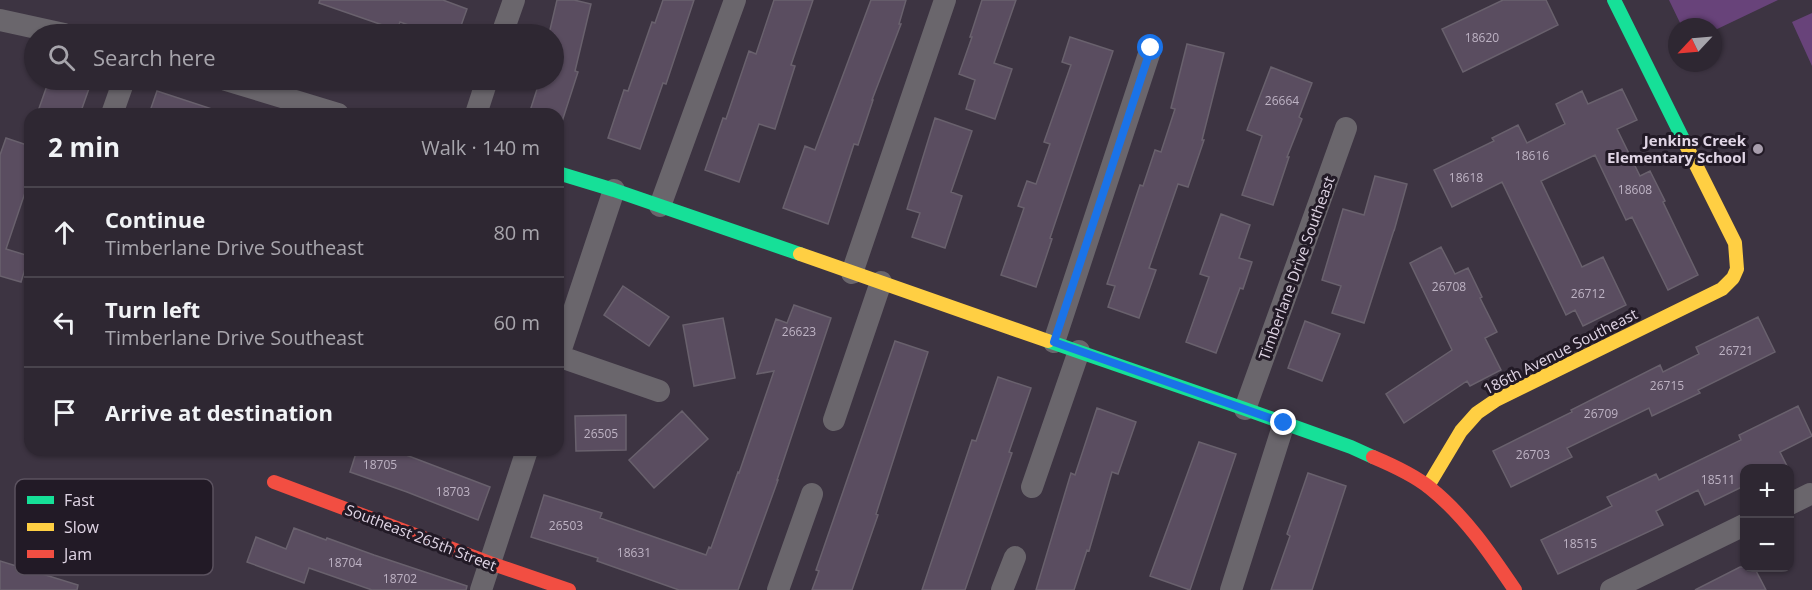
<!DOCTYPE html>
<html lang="en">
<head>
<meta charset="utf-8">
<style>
	:root { --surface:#2e2732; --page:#3a333e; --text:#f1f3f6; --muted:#a7a5ac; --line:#49444d }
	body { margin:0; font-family:"Open Sans",sans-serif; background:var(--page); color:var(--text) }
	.controls { position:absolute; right:18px; bottom:18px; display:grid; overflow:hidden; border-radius:12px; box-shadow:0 2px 4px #0004 }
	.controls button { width:54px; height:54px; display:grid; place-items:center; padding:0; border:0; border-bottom:2px solid var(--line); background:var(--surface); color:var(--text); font:30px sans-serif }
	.compass { position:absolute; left:1668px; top:18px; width:54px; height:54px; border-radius:50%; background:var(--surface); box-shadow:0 2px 4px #0004; rotate:244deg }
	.stop { position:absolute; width:18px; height:18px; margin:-14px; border:4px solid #1a73e8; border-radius:50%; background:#fff }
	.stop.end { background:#1a73e8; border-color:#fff; box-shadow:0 2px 6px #0008 }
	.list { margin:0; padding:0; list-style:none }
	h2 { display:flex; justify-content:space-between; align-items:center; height:78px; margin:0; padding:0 24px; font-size:26px }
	h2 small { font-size:20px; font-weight:400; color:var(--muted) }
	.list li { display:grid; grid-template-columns:39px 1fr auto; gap:18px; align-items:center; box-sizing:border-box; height:90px; padding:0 24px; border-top:2px solid var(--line) }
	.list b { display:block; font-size:22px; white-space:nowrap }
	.list p { margin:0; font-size:20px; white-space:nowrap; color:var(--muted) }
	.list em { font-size:20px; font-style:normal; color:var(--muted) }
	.icon { flex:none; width:33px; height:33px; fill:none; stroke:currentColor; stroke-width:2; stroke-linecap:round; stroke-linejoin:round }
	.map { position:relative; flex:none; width:1812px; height:590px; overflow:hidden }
	.search { position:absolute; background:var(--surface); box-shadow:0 2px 4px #0004; left:24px; top:24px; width:540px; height:66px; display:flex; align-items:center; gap:15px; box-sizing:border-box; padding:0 21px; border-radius:33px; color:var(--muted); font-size:22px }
	.panel { position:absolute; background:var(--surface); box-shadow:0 2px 4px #0004; left:24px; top:108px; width:540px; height:348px; border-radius:18px }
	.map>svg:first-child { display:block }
	.green { fill:#68437a }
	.building { fill:#5a4d60; stroke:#69616d; stroke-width:1.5 }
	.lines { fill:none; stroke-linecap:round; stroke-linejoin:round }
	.street { stroke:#6a666c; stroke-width:22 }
	.fast { stroke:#16e098; stroke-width:14 }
	.slow { stroke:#ffcf43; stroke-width:14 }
	.jam { stroke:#f24e42; stroke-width:14 }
	.route { stroke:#1a73e8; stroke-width:8 }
	.poi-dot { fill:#a79dac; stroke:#221a26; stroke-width:2 }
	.labels { text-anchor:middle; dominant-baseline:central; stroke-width:6; stroke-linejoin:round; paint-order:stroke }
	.number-label { font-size:12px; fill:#beb3c4 }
	.poi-label { font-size:15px; font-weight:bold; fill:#e0d5e5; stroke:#221a26; text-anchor:end }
	.street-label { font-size:15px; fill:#e0d5e5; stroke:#221a26 }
	.key { fill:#221a26; stroke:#5b525f; stroke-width:1.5 }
	.key-label { font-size:16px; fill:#e0d5e5 }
</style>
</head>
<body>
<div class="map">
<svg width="1812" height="590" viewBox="0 0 1812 590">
	<rect width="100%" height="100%" fill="#3d3442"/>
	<path class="green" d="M1669,0h109l-65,31v-4h-31z
		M1812,13v53l-20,-44z"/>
	<path class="building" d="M320,0h123l24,9 -9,25h-24l-34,-12 -3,8 -78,-27z
		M557,0h17l17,4 -16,67 3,1 -20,62v-20h-29l11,-34h14v-46h-5z
		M663,0h31l-28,84 -3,-1 -23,66 -32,-11 16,-48 4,1 24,-69 3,1z
		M774,0h39l-22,65 4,1 -20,63 -16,-5 -20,58 -34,-12 18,-52 3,1 23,-68 7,3z
		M871,0h35l-7,24h2l-29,76h1l-15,45 -4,-1 -26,80 -45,-16 22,-62 10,4z
		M982,0h34l-22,63 18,6 -17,50 -29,-10 9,-29 -16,-6 13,-37h-2z
		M1503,0h43l12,25 -95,47 -21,-43z
		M1070,37l43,14 -63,187 2,1 -16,48 -35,-12 23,-67 -6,-2 9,-25 9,3 14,-40 -6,-2 27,-77 -9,-3z
		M1187,44l37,9 -22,87h2l-16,47 -10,-3 -29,84 7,2 -17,48 -31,-11 7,-21 -8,-2 33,-99 3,1 12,-36 6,2 14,-43 -4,-1z
		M1271,67l41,16 -13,34 3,2 -15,38h2l-16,48 -31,-10 20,-59 -15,-6z
		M49,80h43l-12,34h-43z
		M1622,89l15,31 -20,9 23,47 10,-5 15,30 -2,1 35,73 -30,15 -36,-73 -6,3 -31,-65 -54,26 41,86 21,-10 23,48 -43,21 -8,-16 -9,5 -64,-133 -50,25 -18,-37 60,-29 -2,-3 26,-13 9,18 38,-19 -9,-20 26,-13 6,13z
		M157,91l58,19v4h-66z
		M935,118l37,13 -21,61 11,4 -17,52 -33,-11 8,-24 -13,-4z
		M6,138l24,8v32l-24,71 23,7 -8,26 -21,-6v-121z
		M1375,176l32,8 -13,47v-1l-30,93 -32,-10 9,-27 -19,-6 21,-71 21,6z
		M1221,214l29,11 -11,33 13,4 -9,27 -3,-1 -24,65 -30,-11 23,-65 -9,-3z
		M1441,247l14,27 13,-6 14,29 -2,1 17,34 -12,6 16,32 -31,16 -3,-5 -63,42 -18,-29 66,-44 -42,-87z
		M623,286l46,31 -20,29 -45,-31z
		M794,305l37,13 -54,162h1l-40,110h-59l-82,-29 1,-3 -67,-21 13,-42 58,18 -2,5 106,37 3,-8 2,1 27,-76 1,1 35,-102 -17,3 19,-55 11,4z
		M1758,317l17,35 -77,38 2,3 -48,23 -3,-8 -82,40 5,9 -61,30 -18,-36 79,-39 -1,-2 89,-45 3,7 36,-18 -3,-7z
		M723,318l12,60 -41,8 -11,-61z
		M1305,321l35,13 -18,47 -34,-13z
		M895,341l33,11 -52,162 2,1 -26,75h-40l7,-19 -3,-1z
		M998,377l33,11 -22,64 3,1 -47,137h-43l50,-150 4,1z
		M1798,406l14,30 -32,16 8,16h-44v18l-39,19 -7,-15 -42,21 7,14 -105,49 -17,-34 71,-34 -5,-9 49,-23 3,6 82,-40 -2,-5z
		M1097,408l39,14 -18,52 -6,-2 -23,79 -2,-1 -13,40h-38l35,-117 4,2z
		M682,411l26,28 -54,49 -25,-28z
		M626,415v35l-50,1 -1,-35z
		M1199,442l37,12 -46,136 -40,-14z
		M357,450h36l97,37 -12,33 -71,-28 -57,-20z
		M1308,473l38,13 -34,104h-41l19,-54 -3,-2z
		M294,528l32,12 1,-2 47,17 93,31 -1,4h-94l-63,-22 -5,15 -57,-21 9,-25 30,12z
		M0,561l78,24 -1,5h-77z
		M1740,567h14l12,23h-71z"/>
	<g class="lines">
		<path class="street" d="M0,20l64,14
			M502,34l12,-34
			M226,80l112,34
			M112,114l12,-34
			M476,114l11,-34
			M660,206l75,-206
			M852,273l93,-273
			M1054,342l97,-294
			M558,356l101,35
			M558,358l56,-168
			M1245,409l101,-281
			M834,420l47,-138
			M1032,487l47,-136
			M1790,504l20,-10
			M481,590l46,-140
			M778,590l34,-96
			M1002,590l13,-33
			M1231,590l53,-167
			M1611,590l133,-65"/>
		<path class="fast" d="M1614,0l72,145
			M558,173l56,17 186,64
			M1048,341l197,68 106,38 22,10"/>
		<path class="slow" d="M800,254l248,87
			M1428,486l33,-55 16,-18 19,-13 226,-111 11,-11 4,-9 -2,-26 -49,-98"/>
		<path class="jam" d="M1373,457c19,8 41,18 57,31 35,28 60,65 85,102
			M274,482l216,81 79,27"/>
	</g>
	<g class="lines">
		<path class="route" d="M1151,48l-97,294 230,81"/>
	</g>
	<circle class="poi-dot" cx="1758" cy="149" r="6"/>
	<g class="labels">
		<g class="number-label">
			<text x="1482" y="37">18620</text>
			<text x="1282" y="100">26664</text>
			<text x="1532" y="155">18616</text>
			<text x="1466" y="177">18618</text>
			<text x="1635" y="189">18608</text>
			<text x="1449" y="286">26708</text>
			<text x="1588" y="293">26712</text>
			<text x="799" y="331">26623</text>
			<text x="1736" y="350">26721</text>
			<text x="1667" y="385">26715</text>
			<text x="1601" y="413">26709</text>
			<text x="601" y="433">26505</text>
			<text x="1533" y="454">26703</text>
			<text x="380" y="464">18705</text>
			<text x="1718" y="479">18511</text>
			<text x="453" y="491">18703</text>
			<text x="566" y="525">26503</text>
			<text x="1580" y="543">18515</text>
			<text x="634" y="552">18631</text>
			<text x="345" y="562">18704</text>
			<text x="400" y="578">18702</text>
		</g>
		<g class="poi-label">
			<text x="1746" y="140">Jenkins Creek<tspan x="1746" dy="17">Elementary School</tspan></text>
		</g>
		<g class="street-label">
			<text transform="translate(1296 268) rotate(-70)">Timberlane Drive Southeast</text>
			<text transform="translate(1560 351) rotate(-27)">186th Avenue Southeast</text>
			<text transform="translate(421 537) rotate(21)">Southeast 265th Street</text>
		</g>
	</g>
	<rect x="15" y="479" width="198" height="96" rx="9" class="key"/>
	<rect x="27" y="496" width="27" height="8" fill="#16e098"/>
	<rect x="27" y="523" width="27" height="8" fill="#ffcf43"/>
	<rect x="27" y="550" width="27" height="8" fill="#f24e42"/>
	<g class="key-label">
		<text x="64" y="506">Fast</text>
		<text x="64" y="533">Slow</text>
		<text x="64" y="560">Jam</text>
	</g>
</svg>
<div class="controls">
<button>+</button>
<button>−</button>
</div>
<svg class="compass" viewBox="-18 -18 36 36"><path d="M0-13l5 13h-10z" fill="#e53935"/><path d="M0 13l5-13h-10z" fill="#a7a5ac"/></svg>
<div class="stop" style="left:1151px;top:48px"></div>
<div class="stop end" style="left:1284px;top:423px"></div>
<div class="search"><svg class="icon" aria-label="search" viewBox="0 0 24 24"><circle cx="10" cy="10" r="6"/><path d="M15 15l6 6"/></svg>Search here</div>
<section class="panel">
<h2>2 min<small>Walk · 140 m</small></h2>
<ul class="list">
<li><svg class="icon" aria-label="ahead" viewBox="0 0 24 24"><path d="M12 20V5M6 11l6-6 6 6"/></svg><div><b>Continue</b><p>Timberlane Drive Southeast</p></div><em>80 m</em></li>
<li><svg class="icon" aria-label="left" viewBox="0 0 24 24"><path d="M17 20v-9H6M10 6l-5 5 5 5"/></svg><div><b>Turn left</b><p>Timberlane Drive Southeast</p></div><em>60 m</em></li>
<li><svg class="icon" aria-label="arrive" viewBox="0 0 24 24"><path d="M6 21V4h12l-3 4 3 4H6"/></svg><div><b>Arrive at destination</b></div></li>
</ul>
</section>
</div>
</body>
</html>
